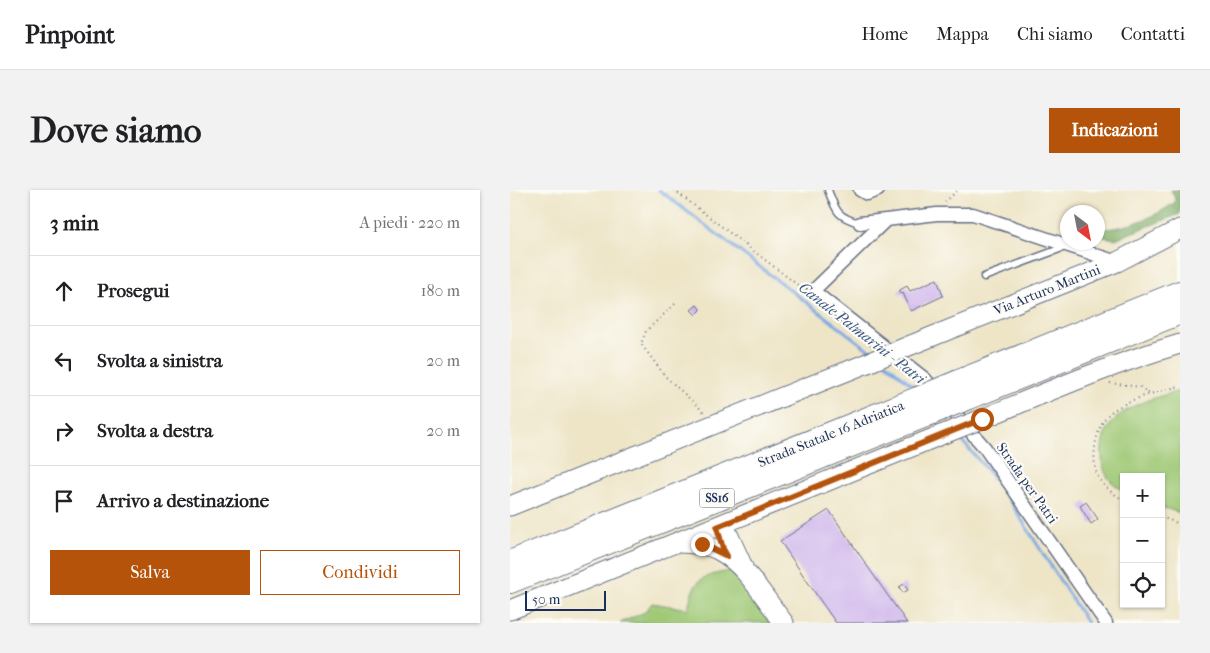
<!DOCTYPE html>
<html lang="it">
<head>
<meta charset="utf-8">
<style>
	:root { --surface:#fff; --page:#f2f2f2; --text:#202124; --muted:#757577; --line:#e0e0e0; --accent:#b45309 }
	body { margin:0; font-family:"IM FELL French Canon",serif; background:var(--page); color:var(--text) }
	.controls { position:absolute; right:15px; bottom:15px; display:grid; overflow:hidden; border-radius:0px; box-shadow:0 1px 4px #0004 }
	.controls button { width:45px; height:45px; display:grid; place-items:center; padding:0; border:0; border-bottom:1px solid var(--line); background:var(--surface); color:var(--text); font:25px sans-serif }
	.compass { position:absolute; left:550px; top:15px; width:45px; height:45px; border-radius:50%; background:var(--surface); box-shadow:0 1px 4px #0004; rotate:148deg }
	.scale { position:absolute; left:15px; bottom:12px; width:81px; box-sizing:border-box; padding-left:5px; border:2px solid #1b2f5e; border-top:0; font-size:14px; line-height:18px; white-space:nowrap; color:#1b2f5e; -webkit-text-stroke:4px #fdfcf7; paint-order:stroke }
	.stop { position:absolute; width:15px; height:15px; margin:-11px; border:4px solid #b45309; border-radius:50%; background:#fff }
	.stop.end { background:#b45309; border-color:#fff; box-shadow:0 1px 5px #0008 }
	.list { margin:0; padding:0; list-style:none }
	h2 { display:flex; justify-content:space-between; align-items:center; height:65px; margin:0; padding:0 20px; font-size:21px }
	h2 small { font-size:16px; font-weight:400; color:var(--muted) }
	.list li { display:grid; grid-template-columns:32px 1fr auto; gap:15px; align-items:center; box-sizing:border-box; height:70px; padding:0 20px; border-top:1px solid var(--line) }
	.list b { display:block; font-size:19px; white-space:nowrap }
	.list em { font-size:16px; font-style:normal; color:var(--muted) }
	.actions { display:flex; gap:10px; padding:15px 20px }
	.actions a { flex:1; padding:11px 0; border:1px solid var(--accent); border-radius:0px; text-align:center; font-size:18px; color:var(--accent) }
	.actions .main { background:var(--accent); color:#fff }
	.icon { flex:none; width:28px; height:28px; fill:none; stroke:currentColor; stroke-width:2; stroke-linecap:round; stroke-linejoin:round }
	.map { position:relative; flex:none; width:670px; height:433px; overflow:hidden; border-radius:0px }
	header { display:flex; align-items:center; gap:30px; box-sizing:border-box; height:70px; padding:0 25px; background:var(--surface); border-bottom:1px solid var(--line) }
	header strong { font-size:24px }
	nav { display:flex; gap:28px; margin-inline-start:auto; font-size:18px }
	.intro { display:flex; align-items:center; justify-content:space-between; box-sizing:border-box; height:120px; padding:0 30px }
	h1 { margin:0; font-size:35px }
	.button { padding:12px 22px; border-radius:0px; background:var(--accent); color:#fff; font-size:18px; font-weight:700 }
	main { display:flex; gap:30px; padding:0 30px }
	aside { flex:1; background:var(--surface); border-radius:0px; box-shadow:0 1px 4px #0004 }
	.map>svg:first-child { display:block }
	.green { fill:#9ec773; stroke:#5c7b68 }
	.forest { fill:#7eac65; stroke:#4c6e62 }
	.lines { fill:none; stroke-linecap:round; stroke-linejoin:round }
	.stream { stroke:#78a7e2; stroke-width:3 }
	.building { fill:#d0b7ec }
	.lane-casing { stroke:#656f83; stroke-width:9 }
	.street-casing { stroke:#656f83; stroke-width:15 }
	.secondary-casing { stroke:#656f83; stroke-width:21 }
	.highway-casing { stroke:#656f83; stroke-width:26 }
	.path { stroke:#656f83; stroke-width:2; stroke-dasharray:1 4; stroke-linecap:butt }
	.lane { stroke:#fff; stroke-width:6 }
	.street { stroke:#fff; stroke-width:12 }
	.secondary { stroke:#fff; stroke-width:19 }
	.highway { stroke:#fff; stroke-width:24 }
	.secondary-bridge-casing { stroke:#656f83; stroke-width:21; stroke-linecap:butt }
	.highway-bridge-casing { stroke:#656f83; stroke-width:26; stroke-linecap:butt }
	.secondary-bridge { stroke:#fff; stroke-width:19 }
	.highway-bridge { stroke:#fff; stroke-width:24 }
	.route { stroke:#b45309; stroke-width:6 }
	.labels { text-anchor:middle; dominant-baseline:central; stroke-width:4.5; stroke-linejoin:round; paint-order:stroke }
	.shield { fill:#fdfcf7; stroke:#5f6c8c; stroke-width:1 }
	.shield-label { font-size:12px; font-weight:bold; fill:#1b2f5e }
	.street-label { font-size:14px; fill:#1b2f5e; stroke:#fdfcf7 }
	.water-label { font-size:15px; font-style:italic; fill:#3c598c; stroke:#fdfcf7 }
</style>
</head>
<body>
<header>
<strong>Pinpoint</strong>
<nav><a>Home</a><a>Mappa</a><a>Chi siamo</a><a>Contatti</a></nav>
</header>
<div class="intro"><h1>Dove siamo</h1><a class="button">Indicazioni</a></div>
<main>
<aside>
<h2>3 min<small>A piedi · 220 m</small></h2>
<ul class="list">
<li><svg class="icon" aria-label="ahead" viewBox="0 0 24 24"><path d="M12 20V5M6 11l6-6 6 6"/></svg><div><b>Prosegui</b></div><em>180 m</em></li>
<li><svg class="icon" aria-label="left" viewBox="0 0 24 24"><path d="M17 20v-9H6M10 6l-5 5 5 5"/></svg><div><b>Svolta a sinistra</b></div><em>20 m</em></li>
<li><svg class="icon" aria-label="right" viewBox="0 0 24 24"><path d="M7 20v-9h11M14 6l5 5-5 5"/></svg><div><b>Svolta a destra</b></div><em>20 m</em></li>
<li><svg class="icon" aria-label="arrive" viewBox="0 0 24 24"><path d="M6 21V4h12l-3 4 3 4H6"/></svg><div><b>Arrivo a destinazione</b></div></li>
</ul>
<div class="actions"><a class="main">Salva</a><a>Condividi</a></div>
</aside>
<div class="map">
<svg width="670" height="433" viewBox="0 0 670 433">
	<rect width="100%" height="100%" fill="#fdfcf7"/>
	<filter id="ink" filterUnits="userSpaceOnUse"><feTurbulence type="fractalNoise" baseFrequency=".02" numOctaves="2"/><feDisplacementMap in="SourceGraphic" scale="10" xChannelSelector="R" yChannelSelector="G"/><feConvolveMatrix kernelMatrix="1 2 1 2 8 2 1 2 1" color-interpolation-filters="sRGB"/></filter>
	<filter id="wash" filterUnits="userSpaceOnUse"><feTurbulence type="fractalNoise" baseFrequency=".0096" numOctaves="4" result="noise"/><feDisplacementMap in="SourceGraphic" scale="20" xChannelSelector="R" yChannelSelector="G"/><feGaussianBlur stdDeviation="1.12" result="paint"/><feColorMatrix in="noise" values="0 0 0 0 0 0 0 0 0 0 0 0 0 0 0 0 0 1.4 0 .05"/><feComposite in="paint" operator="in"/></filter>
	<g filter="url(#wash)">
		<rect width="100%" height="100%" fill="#eee5c7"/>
		<path class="green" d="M670,201v122l-19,-6v-30h-37v14c-15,-9 -21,-16 -22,-34 -4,-45 42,-57 78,-66z
			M220,381l40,52h-150l25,-11 7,-9 36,6c5,-30 13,-33 42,-38z"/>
		<path class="forest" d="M661,0h9v24l-65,25 -17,-3v-7c25,1 59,-12 78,-28z"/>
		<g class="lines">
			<path class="stream" d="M149,0l214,163
				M376,173l32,27
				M448,246l41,48 88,139"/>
		</g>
		<g id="blocks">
			<path class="building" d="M427,89l6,17 -32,15 -8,-18 -3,1 -2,-3 9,-5 3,5z
				M187,115l4,5 -5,5 -5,-5z
				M576,312l12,17 -7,5 -11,-18z
				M319,320l41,60 37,53h-71l-14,-20 -42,-62z
				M394,394l4,6 -5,3 -4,-6z"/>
		</g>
	</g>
	<g filter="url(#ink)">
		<use href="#blocks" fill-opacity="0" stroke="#656f83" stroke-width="1"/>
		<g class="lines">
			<g class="lane-casing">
				<path id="lane" d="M318,0c8,21 9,27 32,33
					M474,87l81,-30"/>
			</g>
			<g class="street-casing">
				<path id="street" d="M350,0l7,4 11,-4
					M376,30l-73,71 112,88 60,69 121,175
					M350,33l77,-9h36l144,48"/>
			</g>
			<g class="secondary-casing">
				<path id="secondary" d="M401,155l206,-83 63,-33
					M472,229c65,-27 130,-55 198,-75
					M0,316l355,-142
					M207,337l11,7 15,33
					M170,353c13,1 26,1 38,7 28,14 47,49 66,73
					M0,420l431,-175"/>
			</g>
			<g class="highway-casing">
				<path id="highway" d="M449,192l221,-89
					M459,207l211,-85
					M0,373l408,-164
					M0,391l415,-166"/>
			</g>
			<path class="path" d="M164,0l129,99
				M435,12l13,-12
				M165,114l-29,27 -5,13 25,33 39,36
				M600,193l30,4 10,7
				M614,310c-9,-5 -18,-11 -24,-20 -11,-16 -5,-56 11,-68 19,-14 47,-20 69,-26
				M651,327l19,7"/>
			<use href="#lane" class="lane"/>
			<use href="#street" class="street"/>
			<use href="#secondary" class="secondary"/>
			<use href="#highway" class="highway"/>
			<g class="secondary-bridge-casing">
				<path id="secondary-bridge" d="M355,174l46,-19
					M431,245l41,-16"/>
			</g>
			<g class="highway-bridge-casing">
				<path id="highway-bridge" d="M408,209l41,-17
					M415,225l44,-18"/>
			</g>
			<use href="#secondary-bridge" class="secondary-bridge"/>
			<use href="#highway-bridge" class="highway-bridge"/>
		</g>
	</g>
	<g class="lines" filter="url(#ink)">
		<path class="route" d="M192,354l25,12 -4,-7 -6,-22 265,-108"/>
	</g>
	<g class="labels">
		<rect class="shield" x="189.5" y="298.5" width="35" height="19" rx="4"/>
		<g class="shield-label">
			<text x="207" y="308">SS16</text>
		</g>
		<g class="street-label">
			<text transform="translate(537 100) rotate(-22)">Via Arturo Martini</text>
			<text transform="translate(321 244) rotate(-22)">Strada Statale 16 Adriatica</text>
			<text transform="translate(517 293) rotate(55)">Strada per Patri</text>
		</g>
		<g class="water-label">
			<text transform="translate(352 143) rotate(38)">Canale Palmarini - Patri</text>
		</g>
	</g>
</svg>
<div class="controls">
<button>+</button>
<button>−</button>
<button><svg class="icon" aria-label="locate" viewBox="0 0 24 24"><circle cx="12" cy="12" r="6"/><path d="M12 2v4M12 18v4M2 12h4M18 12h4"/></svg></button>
</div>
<svg class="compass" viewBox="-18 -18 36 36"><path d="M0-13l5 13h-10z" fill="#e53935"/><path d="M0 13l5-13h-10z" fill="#757577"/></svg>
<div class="scale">50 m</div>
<div class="stop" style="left:472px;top:229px"></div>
<div class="stop end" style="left:192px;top:354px"></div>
</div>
</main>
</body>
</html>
